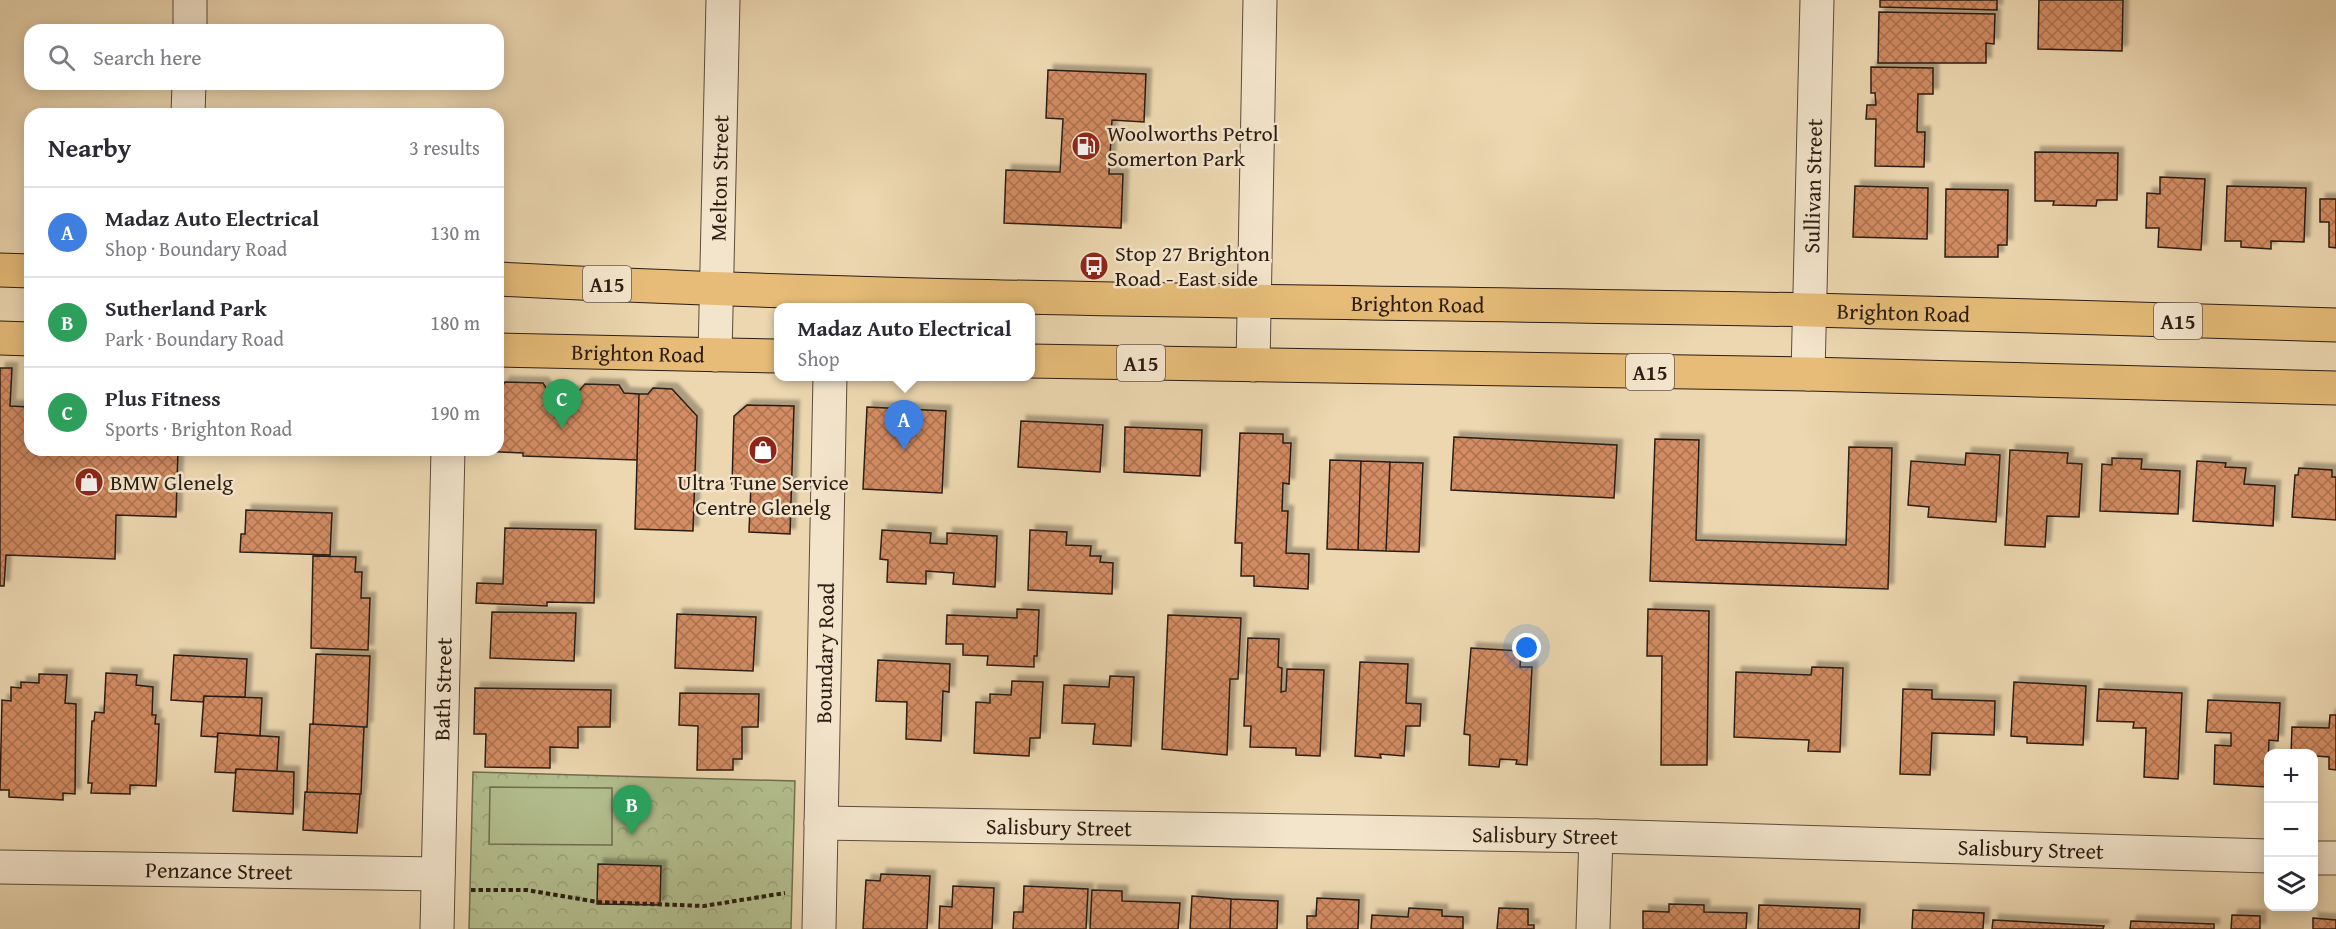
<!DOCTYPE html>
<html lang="en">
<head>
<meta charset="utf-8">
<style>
	:root { --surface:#fff; --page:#f2f2f3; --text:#2b2b33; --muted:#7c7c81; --line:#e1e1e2; --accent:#8f2418 }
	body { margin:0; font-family:"Gentium Book Plus",serif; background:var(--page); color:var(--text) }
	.controls { position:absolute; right:18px; bottom:18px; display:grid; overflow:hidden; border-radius:12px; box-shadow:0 3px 15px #0003 }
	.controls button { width:54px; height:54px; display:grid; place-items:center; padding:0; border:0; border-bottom:2px solid var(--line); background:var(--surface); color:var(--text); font:30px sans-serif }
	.you { position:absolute; left:1527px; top:648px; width:21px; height:21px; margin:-15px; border:4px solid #fff; border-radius:50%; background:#1a73e8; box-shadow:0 0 0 9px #1a73e833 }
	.badge { display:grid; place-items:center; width:39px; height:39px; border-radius:50%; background:var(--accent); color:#fff; font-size:20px; font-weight:700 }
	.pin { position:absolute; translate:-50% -50px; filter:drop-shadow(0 2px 3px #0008) }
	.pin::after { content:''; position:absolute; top:32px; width:21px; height:18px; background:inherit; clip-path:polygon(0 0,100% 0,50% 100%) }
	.popup { position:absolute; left:774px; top:303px; width:261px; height:78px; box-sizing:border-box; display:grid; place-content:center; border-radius:12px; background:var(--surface); filter:drop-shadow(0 2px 4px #0005); font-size:20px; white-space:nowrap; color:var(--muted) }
	.popup b { font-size:22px; color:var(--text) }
	.popup::after { content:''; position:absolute; left:50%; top:100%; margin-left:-12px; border:12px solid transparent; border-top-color:var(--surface) }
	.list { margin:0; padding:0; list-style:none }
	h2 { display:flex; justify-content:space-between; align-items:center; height:78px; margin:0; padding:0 24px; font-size:26px }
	h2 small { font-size:20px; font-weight:400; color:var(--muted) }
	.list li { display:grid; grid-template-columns:39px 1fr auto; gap:18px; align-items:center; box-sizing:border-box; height:90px; padding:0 24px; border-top:2px solid var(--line) }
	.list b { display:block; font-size:22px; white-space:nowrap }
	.list p { margin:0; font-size:20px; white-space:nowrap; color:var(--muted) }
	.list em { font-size:20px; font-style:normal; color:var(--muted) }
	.icon { flex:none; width:33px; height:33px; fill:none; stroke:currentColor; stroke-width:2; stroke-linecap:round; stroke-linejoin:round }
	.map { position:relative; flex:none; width:2336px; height:929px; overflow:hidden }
	.search { position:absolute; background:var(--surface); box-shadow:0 3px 15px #0003; left:24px; top:24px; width:480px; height:66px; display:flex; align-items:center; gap:15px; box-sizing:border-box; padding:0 21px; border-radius:18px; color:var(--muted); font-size:22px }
	.panel { position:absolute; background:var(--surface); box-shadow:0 3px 15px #0003; left:24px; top:108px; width:480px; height:348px; border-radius:18px }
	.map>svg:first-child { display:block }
	.park { fill:url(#park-crowns); stroke:#706e50; stroke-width:1.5 }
	.pitch { fill:#b3bf8f; stroke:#706e50; stroke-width:1.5 }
	.building { fill:url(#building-cross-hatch); stroke:#2c1c12; stroke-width:1.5; filter:url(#shadow) }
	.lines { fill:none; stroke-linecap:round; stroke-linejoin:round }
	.minor-casing { stroke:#5c4b3a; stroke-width:35 }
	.major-casing { stroke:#2c1c12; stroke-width:35 }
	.path { stroke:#2c1c12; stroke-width:4; stroke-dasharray:4.5 3; stroke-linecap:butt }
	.minor { stroke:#f3e5cc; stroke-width:33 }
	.major { stroke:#e6bc78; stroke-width:33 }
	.labels { text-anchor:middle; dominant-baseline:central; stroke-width:5; stroke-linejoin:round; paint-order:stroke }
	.shield { fill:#f3e5cc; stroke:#68584a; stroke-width:1.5 }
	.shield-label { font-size:21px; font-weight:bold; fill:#2c1c12 }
	.poi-label { font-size:22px; fill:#2c1c12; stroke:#f3e5cc; text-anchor:start }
	.street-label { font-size:22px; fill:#2c1c12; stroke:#f3e5cc }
</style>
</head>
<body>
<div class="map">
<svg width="2336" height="929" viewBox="0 0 2336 929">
	<defs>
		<pattern id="park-crowns" width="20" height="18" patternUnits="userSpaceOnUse" patternTransform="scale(1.5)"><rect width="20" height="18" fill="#b3bf8f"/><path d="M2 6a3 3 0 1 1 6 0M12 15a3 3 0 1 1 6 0" fill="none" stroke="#9aa47a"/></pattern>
		<pattern id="building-cross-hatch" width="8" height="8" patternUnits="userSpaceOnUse" patternTransform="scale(1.5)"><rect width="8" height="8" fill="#d38c63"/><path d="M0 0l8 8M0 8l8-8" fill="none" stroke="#ab7250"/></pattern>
		<filter id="shadow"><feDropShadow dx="5.5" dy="-5.5" stdDeviation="1.5" flood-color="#0004"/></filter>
	</defs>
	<rect width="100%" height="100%" fill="#ecd7b0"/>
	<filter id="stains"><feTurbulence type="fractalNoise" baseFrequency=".00333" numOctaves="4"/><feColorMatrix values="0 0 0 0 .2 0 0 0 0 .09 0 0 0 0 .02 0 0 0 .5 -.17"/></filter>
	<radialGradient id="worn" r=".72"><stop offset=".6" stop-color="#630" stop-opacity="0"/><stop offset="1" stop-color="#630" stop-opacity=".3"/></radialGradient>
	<path class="park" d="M473,772l322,9 -4,148h-322z"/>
	<path class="pitch" d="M490,787l122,1v57l-123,-1z"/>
	<path class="building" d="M1880,0h117v10l-117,-3z
		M2039,0h84l-1,51 -84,-2z
		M1879,12l116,2 -1,30 -8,-1v20h-108z
		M1871,67l62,1v26h-15l-1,38h8l-1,35 -49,-1 1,-47h-10l1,-14h9l-1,-12h-4z
		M1048,70l98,4 -2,48 -32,-2 -3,54h14l-2,54 -117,-5 2,-53 54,2 3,-53 -17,-1z
		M2035,152l83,1 -1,47h-20l-1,6 -43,-1 1,-4h-19z
		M2160,177l45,2 -4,71 -43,-3 1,-19h-13l1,-35 13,1z
		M1855,186l73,2 -1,51 -74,-2z
		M2227,186l79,2 -2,54 -33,-1v8l-30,-2v-6h-16z
		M1946,189l62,1 -1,55h-9v12h-53z
		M2320,199h16v49l-7,-1v-25h-9z
		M0,368h12l-2,38 20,1v43h148l-2,67 -60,-2 -1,44 -109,-4 -2,31h-4z
		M505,382l38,1 5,8 30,1 7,-8 34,1 5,8 15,1 -2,66 -114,-4v-3l-42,-2 17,-1v-59z
		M653,388l19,1 25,27 -4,115 -58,-2 4,-135h9z
		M747,405l47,1 -4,128 -41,-2 2,-48h-19l2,-68z
		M867,407l79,4 -4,82 -79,-4z
		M1021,421l82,4 -3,47 -82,-5z
		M1125,427l77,3 -2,46 -76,-4z
		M1240,433l43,1v9h8l-2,41 -6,-1 -1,28h6l-2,42 23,1 -1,35 -54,-3v-10h-13l1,-33h-7z
		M1454,437l163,8 -3,53 -163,-8z
		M1655,439l44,1 -3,100 150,5 3,-98 43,1 -4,141 -238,-8z
		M2010,450l58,3 -1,10 15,1 -3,53 -32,-1 -2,31 -40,-2z
		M1966,453l34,2 -4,67 -68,-5 1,-10 -21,-2 3,-44 54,4z
		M2112,458l30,1 -1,10 39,2 -2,43 -78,-3 2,-47 10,1z
		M1330,460l31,1 -3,89 -31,-1z
		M1361,461l29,1 -4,89 -28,-1z
		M2197,461l29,2 -1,4 21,1 -2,16 31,2 -2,40 -80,-5z
		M1390,462l33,1 -4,89 -33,-1z
		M2299,468l33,2v7h4v43l-44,-3 3,-42h3z
		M246,510l86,3 -2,42 -90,-3 1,-18h4z
		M505,528l91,2 -2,73 -47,-1v4l-71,-3 1,-20 26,1z
		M882,530l49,3 -1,10 17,1v-11l50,3 -2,51 -42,-3 1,-11 -28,-2v13l-39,-2 1,-22 -8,-1z
		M1030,530l37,2 -1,13 25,1 -1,10h11l-1,6 13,1 -1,31 -84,-4z
		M313,556l43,1 -1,15h7l-1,26h9l-2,52 -57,-2z
		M1017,609l22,1 -2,46h-3v11l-47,-2 1,-9 -25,-1v-11h-17l1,-29 70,3z
		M1648,609l61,2 -2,154h-46l1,-109h-15z
		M492,612l84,1 -2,48 -84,-3z
		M677,614l79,3 -3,54 -78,-3z
		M1168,615l73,3 -3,61h-8l-3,76 -65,-6z
		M1248,638l31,1 -1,28 4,1 -1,24 5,-1 1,-22 37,1 -4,86 -24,-1v-7l-46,-1 1,-21h-7z
		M1471,648l50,3 -1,16h12l-5,98 -11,-1 1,-4 -17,-1 -1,8 -30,-2 1,-30 -6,-1z
		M316,654l54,2 -3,71 -54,-3z
		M174,655l73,4 -2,38 -41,-1 -1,6 -32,-2z
		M878,660l72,4 -1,28 -6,-1 -2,50 -35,-2 1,-37 -31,-1z
		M1360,662l48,2 -2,39 15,1 -1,22h-14l-2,30 -24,-2 1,4 -26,-2z
		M1812,667l31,1 -3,84 -32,-1 1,-11 -75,-3 2,-65 75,3z
		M106,673l31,2 -1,10 17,2 -1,28h4l-1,9h4l-3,62 -26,-1v9l-39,-1 1,-10h-4l4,-62h2l1,-9 9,1z
		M39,674l28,1 -2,28 11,1 -1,90 -12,-1v7l-54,-3v-7h-9l2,-90 9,1v-14l10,1v-6l18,1z
		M1110,676l24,1 -3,69 -38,-2 2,-20 -33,-1 2,-38 45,2z
		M1012,681l31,1 -3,56h-10l-1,18 -55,-3 2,-51 14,1v-9l21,1z
		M2014,682l72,4 -3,59 -56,-2v-6l-16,-1z
		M475,688l136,2 -1,37h-32v21l-28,-1v21l-65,-1 1,-33h-12z
		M1903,689l29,1v9l63,2 -1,34 -62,-2 -2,42 -30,-1z
		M2099,689l83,4 -4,86 -34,-2 2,-49h-13l1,-6 -37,-1z
		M680,693l79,1 -1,33h-16v32h-9v11h-36l1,-44 -19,-1z
		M204,696l58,2 -2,38 -42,-3 -1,4 -16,-1z
		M2208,700l72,3 -2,38 -9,-1 -2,47 -53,-3 1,-39 16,1v-13l-25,-1z
		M2330,715h6v55l-7,-1v-12l-38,-3 1,-27 37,1z
		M310,724l54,3 -3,67 -54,-2z
		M218,733l61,4 -2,34 -41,-2 -1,4 -20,-1z
		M236,769l58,3 -1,42 -60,-3z
		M305,792l55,2 -3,39 -54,-3z
		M598,864l63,2 -1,39 -63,-1z
		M881,874l49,2 -3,53h-64l3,-49 14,1z
		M953,886l41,2 -2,41h-53l1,-23 12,1z
		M1024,886l64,3 -2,40h-73l1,-17h9z
		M1092,890l30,1v10l58,2 -2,26h-88z
		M1192,896l39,3 -1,30h-40z
		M1317,898l42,2 -1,29h-51v-13h9z
		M1231,899l47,2 -1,28h-47z
		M1669,904l35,1v7l43,1 -1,16h-103v-18l26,1z
		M1759,905l101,4 -1,20h-101z
		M1409,908l33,2v6l21,1v12h-92l1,-14 36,2z
		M1499,908l29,1v16h6v4h-37z
		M1913,910l71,3 -1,16h-71z
		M2232,915l28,1v13h-29z
		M2313,918l23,2v9h-23z
		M1993,920l111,6 -1,3h-111z
		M2131,921l83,3v5h-84z"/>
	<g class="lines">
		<g class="minor-casing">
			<g id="minor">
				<path d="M190,30v-30"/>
				<path d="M188,114l1,-30"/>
				<path id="s1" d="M715,355l8,-355"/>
				<path d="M1253,365l7,-365"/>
				<path id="s2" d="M1808,374l9,-374"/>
				<path id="s3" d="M821,823l775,13 672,20"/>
				<path d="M2314,858h22"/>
				<path id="s4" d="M0,867l438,7"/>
				<path id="s5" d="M437,929l11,-479"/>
				<path id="s6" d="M819,929l11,-553"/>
				<path d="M1593,929l3,-93"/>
			</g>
		</g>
		<g class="major-casing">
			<g id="major">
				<path d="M0,270l30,1"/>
				<path id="s7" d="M498,279c437,23 874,22 1312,31 175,4 351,10 526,15"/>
				<path d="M0,338l30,1"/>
				<path id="s8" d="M498,350l280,6"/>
				<path d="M1030,361l778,13 528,14"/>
			</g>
		</g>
		<path class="path" d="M471,890h56l71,12 106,4 81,-13"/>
		<use href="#minor" class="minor"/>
		<use href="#major" class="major"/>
	</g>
	<defs>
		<g id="fuel-disc" transform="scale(1.5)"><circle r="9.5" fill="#8f2418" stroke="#f3e5cc"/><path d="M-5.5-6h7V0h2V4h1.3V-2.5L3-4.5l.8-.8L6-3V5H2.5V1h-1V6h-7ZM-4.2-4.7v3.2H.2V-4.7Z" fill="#fff"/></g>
		<g id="bus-disc" transform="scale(1.5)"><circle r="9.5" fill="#8f2418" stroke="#f3e5cc"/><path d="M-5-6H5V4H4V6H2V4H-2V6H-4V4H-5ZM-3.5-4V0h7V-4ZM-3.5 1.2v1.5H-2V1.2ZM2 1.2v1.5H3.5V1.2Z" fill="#fff"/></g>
		<g id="shop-disc" transform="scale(1.5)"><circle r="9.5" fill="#8f2418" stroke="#f3e5cc"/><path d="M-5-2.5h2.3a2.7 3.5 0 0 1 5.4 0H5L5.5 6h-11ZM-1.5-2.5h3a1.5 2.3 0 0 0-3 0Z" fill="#fff"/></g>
	</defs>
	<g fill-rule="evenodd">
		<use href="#fuel-disc" x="1086" y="146"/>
		<use href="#bus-disc" x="1094" y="266"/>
		<use href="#shop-disc" x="763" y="450"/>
		<use href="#shop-disc" x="89" y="482"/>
	</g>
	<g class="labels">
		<g class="shield">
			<rect x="583" y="266" width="48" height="36" rx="4.5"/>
			<rect x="2154" y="303" width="48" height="36" rx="4.5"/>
			<rect x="1117" y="345" width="48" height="36" rx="4.5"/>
			<rect x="1626" y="354" width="48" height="36" rx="4.5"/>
		</g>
		<g class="shield-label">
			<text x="607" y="284">A15</text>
			<text x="2178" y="321">A15</text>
			<text x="1141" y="363">A15</text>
			<text x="1650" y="372">A15</text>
		</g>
		<g class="poi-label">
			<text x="1107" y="133">Woolworths Petrol<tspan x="1107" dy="25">Somerton Park</tspan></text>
			<text x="1115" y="253">Stop 27 Brighton<tspan x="1115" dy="25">Road - East side</tspan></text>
			<text x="110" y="482">BMW Glenelg</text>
			<text x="763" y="482" text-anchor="middle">Ultra Tune Service<tspan x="763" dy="25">Centre Glenelg</tspan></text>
		</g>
		<g class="street-label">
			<text stroke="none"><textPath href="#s1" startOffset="177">Melton Street</textPath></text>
			<text stroke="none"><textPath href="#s2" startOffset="188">Sullivan Street</textPath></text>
			<text stroke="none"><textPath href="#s7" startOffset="920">Brighton Road</textPath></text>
			<text stroke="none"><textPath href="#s7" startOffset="1406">Brighton Road</textPath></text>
			<text stroke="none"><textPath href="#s8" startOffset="140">Brighton Road</textPath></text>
			<text stroke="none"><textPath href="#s6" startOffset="276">Boundary Road</textPath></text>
			<text stroke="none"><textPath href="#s5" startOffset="240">Bath Street</textPath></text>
			<text stroke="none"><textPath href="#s3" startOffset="238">Salisbury Street</textPath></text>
			<text stroke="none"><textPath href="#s3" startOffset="724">Salisbury Street</textPath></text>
			<text stroke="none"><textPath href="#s3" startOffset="1210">Salisbury Street</textPath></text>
			<text stroke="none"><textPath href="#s4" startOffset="219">Penzance Street</textPath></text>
		</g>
	</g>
	<rect width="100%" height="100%" filter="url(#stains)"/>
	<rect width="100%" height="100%" fill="url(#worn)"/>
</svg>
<div class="controls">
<button>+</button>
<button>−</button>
<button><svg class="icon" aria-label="layers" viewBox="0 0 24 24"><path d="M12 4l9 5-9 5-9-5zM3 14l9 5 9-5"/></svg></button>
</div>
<div class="you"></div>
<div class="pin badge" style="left:904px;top:450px;background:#3f7fe0">A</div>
<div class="popup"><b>Madaz Auto Electrical</b>Shop</div>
<div class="pin badge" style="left:632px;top:835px;background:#2e9e5b">B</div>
<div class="pin badge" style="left:562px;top:429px;background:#2e9e5b">C</div>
<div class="search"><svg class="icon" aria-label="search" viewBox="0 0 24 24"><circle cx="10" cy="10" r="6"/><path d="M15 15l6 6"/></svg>Search here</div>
<section class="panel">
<h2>Nearby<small>3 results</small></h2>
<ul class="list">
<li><span class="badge" style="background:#3f7fe0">A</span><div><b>Madaz Auto Electrical</b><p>Shop · Boundary Road</p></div><em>130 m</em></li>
<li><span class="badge" style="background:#2e9e5b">B</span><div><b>Sutherland Park</b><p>Park · Boundary Road</p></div><em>180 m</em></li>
<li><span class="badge" style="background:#2e9e5b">C</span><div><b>Plus Fitness</b><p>Sports · Brighton Road</p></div><em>190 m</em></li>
</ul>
</section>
</div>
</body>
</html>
